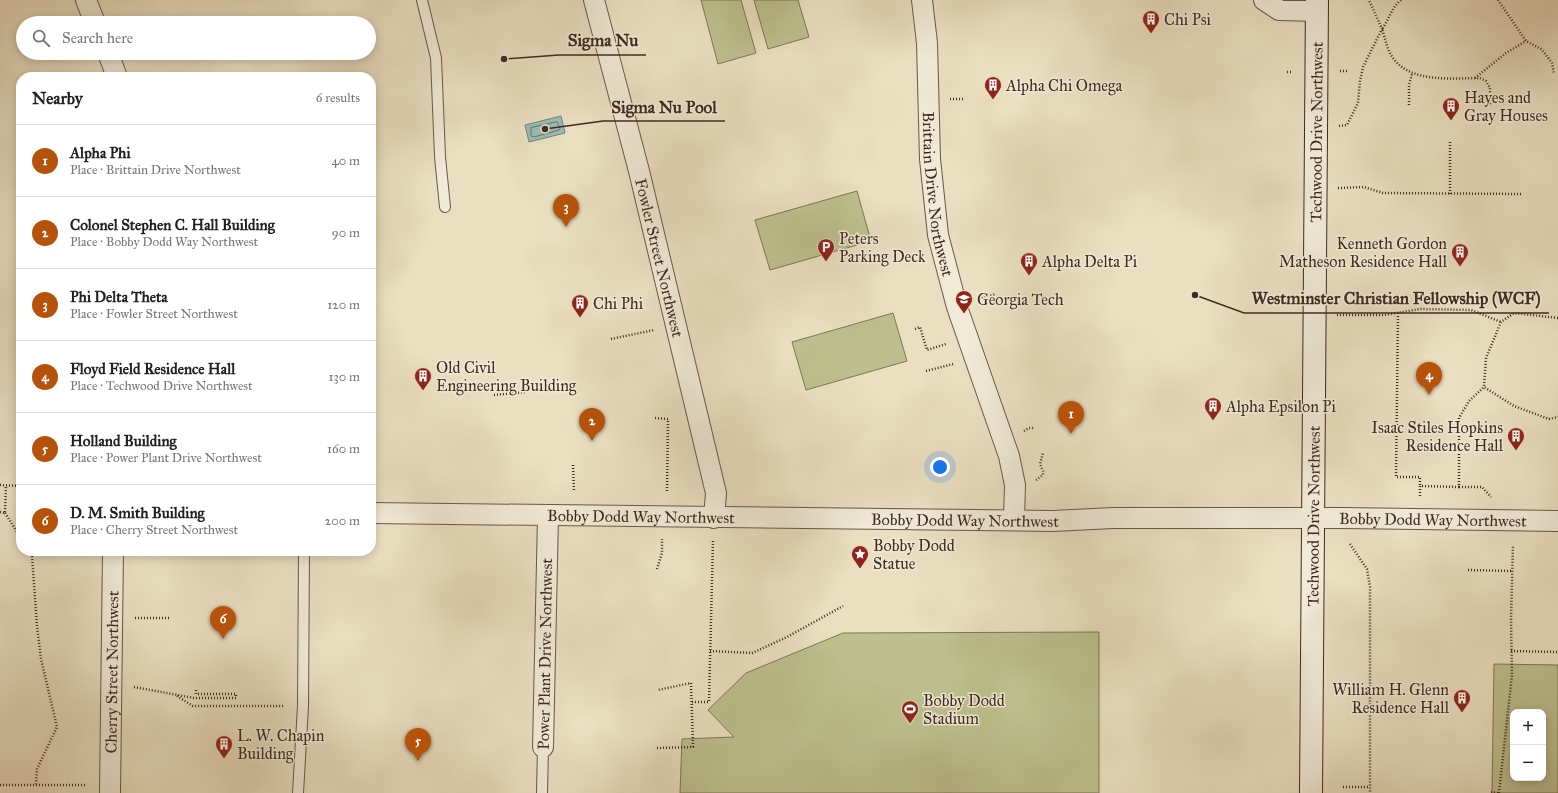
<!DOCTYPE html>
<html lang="en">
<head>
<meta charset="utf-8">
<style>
	:root { --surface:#fff; --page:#f6f6f6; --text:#202124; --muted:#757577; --line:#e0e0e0; --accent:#b45309 }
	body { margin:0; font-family:"IM FELL Great Primer",serif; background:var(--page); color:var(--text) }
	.controls { position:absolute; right:12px; bottom:12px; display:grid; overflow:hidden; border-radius:8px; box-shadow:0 2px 10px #0003 }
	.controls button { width:36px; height:36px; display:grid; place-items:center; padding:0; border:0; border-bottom:1px solid var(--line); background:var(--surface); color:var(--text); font:20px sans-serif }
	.you { position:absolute; left:940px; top:467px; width:14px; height:14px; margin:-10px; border:3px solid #fff; border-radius:50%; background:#1a73e8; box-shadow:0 0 0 6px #1a73e833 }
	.badge { display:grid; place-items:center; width:26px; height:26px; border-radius:50%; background:var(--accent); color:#fff; font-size:13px; font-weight:700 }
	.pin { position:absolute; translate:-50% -33px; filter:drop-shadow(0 1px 2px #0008) }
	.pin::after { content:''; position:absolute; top:21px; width:14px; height:12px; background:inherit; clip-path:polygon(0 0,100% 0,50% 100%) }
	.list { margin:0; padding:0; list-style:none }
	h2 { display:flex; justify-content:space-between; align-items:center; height:52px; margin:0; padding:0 16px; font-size:17px }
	h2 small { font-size:13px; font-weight:400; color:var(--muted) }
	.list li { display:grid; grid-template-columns:26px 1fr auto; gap:12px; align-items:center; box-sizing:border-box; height:72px; padding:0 16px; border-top:1px solid var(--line) }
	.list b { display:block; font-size:15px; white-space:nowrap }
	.list p { margin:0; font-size:13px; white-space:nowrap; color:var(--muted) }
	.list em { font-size:13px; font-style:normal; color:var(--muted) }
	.icon { flex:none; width:22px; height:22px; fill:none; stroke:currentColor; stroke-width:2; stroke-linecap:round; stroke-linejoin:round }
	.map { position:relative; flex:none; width:1558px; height:793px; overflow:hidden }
	.search { position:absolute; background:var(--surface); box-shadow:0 2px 10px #0003; left:16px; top:16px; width:360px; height:44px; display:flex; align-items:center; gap:10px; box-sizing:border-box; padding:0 14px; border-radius:22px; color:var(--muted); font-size:15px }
	.panel { position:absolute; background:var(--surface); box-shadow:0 2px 10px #0003; left:16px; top:72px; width:360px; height:484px; border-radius:16px }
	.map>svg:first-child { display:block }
	.green { fill:#bdc08e; stroke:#7f7556; fill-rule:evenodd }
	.water { fill:#98bcb6; stroke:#75827a }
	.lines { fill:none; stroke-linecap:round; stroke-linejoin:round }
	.shore { stroke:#6c736a; stroke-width:1 }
	.lane-casing { stroke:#6b5748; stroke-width:12 }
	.street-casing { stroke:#6b5748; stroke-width:22 }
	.secondary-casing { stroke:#412a1f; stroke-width:24 }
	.path { stroke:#412a1f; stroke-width:2.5; stroke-dasharray:1 2; stroke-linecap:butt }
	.lane { stroke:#f1ead7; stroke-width:10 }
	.street { stroke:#f1ead7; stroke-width:20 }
	.secondary { stroke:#f1ead7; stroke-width:22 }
	.labels { text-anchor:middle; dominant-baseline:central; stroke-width:3; stroke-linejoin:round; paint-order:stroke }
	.poi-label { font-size:16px; fill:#412a1f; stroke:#f1ead7; text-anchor:start }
	.street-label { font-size:16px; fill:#412a1f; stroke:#f1ead7 }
	.leader { fill:none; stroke:#412a1f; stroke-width:1.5 }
	.callout-dot { fill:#412a1f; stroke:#f1ead7; stroke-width:1.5 }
	.callout-label { font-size:17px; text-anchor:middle; font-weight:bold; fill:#412a1f; stroke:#f1ead7; stroke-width:3; stroke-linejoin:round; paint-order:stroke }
</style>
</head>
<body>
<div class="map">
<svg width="1558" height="793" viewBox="0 0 1558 793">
	<rect width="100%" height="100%" fill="#eadfc1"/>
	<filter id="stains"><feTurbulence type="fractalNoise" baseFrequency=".005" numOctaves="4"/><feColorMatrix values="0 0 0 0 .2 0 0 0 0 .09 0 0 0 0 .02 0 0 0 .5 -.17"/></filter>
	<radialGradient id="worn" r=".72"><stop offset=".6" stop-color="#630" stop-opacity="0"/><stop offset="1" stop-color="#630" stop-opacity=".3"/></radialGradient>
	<path class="green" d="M701,0h40l15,53 -38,11z
		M754,0h44l11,37 -41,12z
		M857,191l14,50 -101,29 -15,-50z
		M893,313l14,48 -101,29 -14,-48z
		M1099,632v161h-419l2,-54 52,-2 -26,-27 38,-37 97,-40z
		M1494,664l64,1v128h-66zM1513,712h30v66h-30z"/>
	<path class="water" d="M561,116l4,17 -36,9 -4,-17z"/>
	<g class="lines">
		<path class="shore" d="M557,122l3,6 -1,2 -25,7 -3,-1v-8z"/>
		<g class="lane-casing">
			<path id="lane" d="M422,0l14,58 4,99 5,50
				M298,793l5,-87 1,-155
				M542,793l1,-46"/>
		</g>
		<g class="street-casing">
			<g id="street">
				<path d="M86,0l9,23"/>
				<path id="s1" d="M594,0l45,171 77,322 -2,25"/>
				<path id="s2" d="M922,0l5,43 3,116 8,76 19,72 52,149 6,29 -1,35"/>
				<path d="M1264,0l15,10 38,1"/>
				<path d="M108,53l9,24"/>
				<path id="s3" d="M371,513l682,8 60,-3h230l215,3"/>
				<path d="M543,747l5,-231"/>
				<path id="s4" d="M110,793l3,-242"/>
			</g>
		</g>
		<g class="secondary-casing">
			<g id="secondary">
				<path id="s5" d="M1311,793l6,-793"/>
			</g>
		</g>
		<path class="path" d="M1401,0c-10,8 -12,20 -19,29 3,9 5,19 9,26 17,29 61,23 89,23l6,3 4,7v18
			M1498,0l28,41 15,8 5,6 6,8 2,11
			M1340,71h8
			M1287,72h6
			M1475,78l31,-25 20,-12
			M950,99h13
			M1409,105v-20l3,-11
			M1339,126l8,-1 11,-22 2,-22 3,-14 19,-38 -13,-29
			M1450,142v52
			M1338,188l26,-1 19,6 140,1
			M979,299l17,-5
			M1398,313l-2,164h24v9
			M1337,315h47l36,-6 51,1 30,12
			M1558,318l-44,-5 -13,9 -15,36 -2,29 30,19 35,13 9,-2
			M915,329l5,-2 7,23 19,-6
			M611,339l43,-9
			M926,371l27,-7
			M494,395l31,-3 2,-3
			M655,418l13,1 -1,74
			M1024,431l5,-3h6
			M573,465l1,27
			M1036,480l7,-5v-4l-3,-7 3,-11
			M0,485l21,1
			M1459,487h23l9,10
			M1420,496v-10l39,1v-69l10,-17 15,-14
			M0,512l5,1 1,-28
			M5,513l16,25
			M1350,544l17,25 3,18v206
			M29,551l3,5 5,70 4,33 16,68 -20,42 -1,16
			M657,569l5,-16v-14
			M1468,570l44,1
			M135,618h35
			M710,651l42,2 35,-16 56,-31
			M1511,651l47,1
			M134,687l60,11h42v-4h-40v-4
			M177,696l16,10h92
			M692,702h17l4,-162
			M657,748l36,-1 -2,-64 -33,7
			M0,785h87
			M1343,787h27
			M1491,792l7,1
			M1499,793l13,-118 -1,-55 2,-75"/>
		<use href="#lane" class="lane"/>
		<use href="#street" class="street"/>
		<use href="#secondary" class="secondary"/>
	</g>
	<defs>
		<g id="building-pin" transform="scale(0.9)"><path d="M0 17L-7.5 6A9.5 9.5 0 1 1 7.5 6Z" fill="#8f2418" stroke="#f1ead7"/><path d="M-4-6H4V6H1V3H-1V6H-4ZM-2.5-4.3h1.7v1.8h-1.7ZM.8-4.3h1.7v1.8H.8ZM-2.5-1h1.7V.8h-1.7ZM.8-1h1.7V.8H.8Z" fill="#fff"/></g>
		<g id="parking-pin" transform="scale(0.9)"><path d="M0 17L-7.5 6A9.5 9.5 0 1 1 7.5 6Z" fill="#8f2418" stroke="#f1ead7"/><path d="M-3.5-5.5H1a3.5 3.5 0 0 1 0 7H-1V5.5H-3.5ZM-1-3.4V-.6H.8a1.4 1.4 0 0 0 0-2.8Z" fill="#fff"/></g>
		<g id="university-pin" transform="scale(0.9)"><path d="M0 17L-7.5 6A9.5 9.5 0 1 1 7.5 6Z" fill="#8f2418" stroke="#f1ead7"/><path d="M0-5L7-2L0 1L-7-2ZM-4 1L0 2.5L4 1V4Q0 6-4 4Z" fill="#fff"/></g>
		<g id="sight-pin" transform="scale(0.9)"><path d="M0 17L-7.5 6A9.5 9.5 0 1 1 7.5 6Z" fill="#8f2418" stroke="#f1ead7"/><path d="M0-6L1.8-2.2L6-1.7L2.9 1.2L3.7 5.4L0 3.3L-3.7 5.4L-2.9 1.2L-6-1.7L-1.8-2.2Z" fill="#fff"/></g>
		<g id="stadium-pin" transform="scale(0.9)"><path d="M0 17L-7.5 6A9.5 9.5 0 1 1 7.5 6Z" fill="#8f2418" stroke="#f1ead7"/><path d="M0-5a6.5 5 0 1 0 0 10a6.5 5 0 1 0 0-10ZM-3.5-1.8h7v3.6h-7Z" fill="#fff"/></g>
	</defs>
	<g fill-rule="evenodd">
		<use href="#building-pin" x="1151" y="19"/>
		<use href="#building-pin" x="993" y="85"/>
		<use href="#building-pin" x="1451" y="106"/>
		<use href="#parking-pin" x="826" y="247"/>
		<use href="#building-pin" x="1460" y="252"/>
		<use href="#building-pin" x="1029" y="261"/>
		<use href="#university-pin" x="964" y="299"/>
		<use href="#building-pin" x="580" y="303"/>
		<use href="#building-pin" x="423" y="376"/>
		<use href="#building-pin" x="1213" y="406"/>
		<use href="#building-pin" x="1516" y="436"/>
		<use href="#sight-pin" x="860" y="554"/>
		<use href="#building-pin" x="1462" y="698"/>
		<use href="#stadium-pin" x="910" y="709"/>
		<use href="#building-pin" x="224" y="744"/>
	</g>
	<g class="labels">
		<g class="poi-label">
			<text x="1164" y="19">Chi Psi</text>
			<text x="1006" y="85">Alpha Chi Omega</text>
			<text x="1464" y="97">Hayes and<tspan x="1464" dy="18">Gray Houses</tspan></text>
			<text x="839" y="238">Peters<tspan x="839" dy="18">Parking Deck</tspan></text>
			<text x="1447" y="243" text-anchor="end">Kenneth Gordon<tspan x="1447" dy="18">Matheson Residence Hall</tspan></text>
			<text x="1042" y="261">Alpha Delta Pi</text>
			<text x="977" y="299">Georgia Tech</text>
			<text x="593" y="303">Chi Phi</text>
			<text x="436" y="367">Old Civil<tspan x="436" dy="18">Engineering Building</tspan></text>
			<text x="1226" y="406">Alpha Epsilon Pi</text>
			<text x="1503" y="427" text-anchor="end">Isaac Stiles Hopkins<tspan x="1503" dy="18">Residence Hall</tspan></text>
			<text x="873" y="545">Bobby Dodd<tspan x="873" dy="18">Statue</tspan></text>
			<text x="1449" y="689" text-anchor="end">William H. Glenn<tspan x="1449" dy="18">Residence Hall</tspan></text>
			<text x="923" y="700">Bobby Dodd<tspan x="923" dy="18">Stadium</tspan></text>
			<text x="237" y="735">L. W. Chapin<tspan x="237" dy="18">Building</tspan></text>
		</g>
		<g class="street-label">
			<text stroke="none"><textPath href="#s5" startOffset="661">Techwood Drive Northwest</textPath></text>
			<text stroke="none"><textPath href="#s2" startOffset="195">Brittain Drive Northwest</textPath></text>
			<text stroke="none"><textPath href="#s1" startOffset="266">Fowler Street Northwest</textPath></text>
			<text stroke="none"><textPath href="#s3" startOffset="270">Bobby Dodd Way Northwest</textPath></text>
			<text stroke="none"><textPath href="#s5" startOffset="277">Techwood Drive Northwest</textPath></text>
			<text stroke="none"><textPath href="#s3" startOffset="594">Bobby Dodd Way Northwest</textPath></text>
			<text stroke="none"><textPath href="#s3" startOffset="1062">Bobby Dodd Way Northwest</textPath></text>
			<text transform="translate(545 654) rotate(-89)">Power Plant Drive Northwest</text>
			<text stroke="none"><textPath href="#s4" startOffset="121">Cherry Street Northwest</textPath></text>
		</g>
	</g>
	<path class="leader" d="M504 59L559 55H646M545 129L603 121H725M1195 295L1244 313H1549"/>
	<g class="callout-dot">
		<circle cx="504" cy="59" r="4"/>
		<circle cx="545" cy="129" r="4"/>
		<circle cx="1195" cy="295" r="4"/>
	</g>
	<g class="callout-label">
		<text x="603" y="46">Sigma Nu</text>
		<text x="664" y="113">Sigma Nu Pool</text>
		<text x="1396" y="304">Westminster Christian Fellowship (WCF)</text>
	</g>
	<rect width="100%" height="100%" filter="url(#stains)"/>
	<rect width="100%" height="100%" fill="url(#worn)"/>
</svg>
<div class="controls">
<button>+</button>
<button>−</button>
</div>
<div class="you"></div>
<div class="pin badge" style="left:1071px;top:434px">1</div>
<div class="pin badge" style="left:592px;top:441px">2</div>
<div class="pin badge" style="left:566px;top:227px">3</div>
<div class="pin badge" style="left:1429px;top:395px">4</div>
<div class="pin badge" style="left:418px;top:761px">5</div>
<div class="pin badge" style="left:223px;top:639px">6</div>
<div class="search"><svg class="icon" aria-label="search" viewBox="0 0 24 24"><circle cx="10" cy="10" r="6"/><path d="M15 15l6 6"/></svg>Search here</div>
<section class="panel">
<h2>Nearby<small>6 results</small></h2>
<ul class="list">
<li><span class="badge">1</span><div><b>Alpha Phi</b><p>Place · Brittain Drive Northwest</p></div><em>40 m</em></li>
<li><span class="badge">2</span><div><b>Colonel Stephen C. Hall Building</b><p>Place · Bobby Dodd Way Northwest</p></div><em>90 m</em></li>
<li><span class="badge">3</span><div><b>Phi Delta Theta</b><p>Place · Fowler Street Northwest</p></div><em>120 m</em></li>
<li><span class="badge">4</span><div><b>Floyd Field Residence Hall</b><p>Place · Techwood Drive Northwest</p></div><em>130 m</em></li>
<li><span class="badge">5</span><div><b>Holland Building</b><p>Place · Power Plant Drive Northwest</p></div><em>160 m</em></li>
<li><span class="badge">6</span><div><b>D. M. Smith Building</b><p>Place · Cherry Street Northwest</p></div><em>200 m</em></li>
</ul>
</section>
</div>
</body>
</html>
